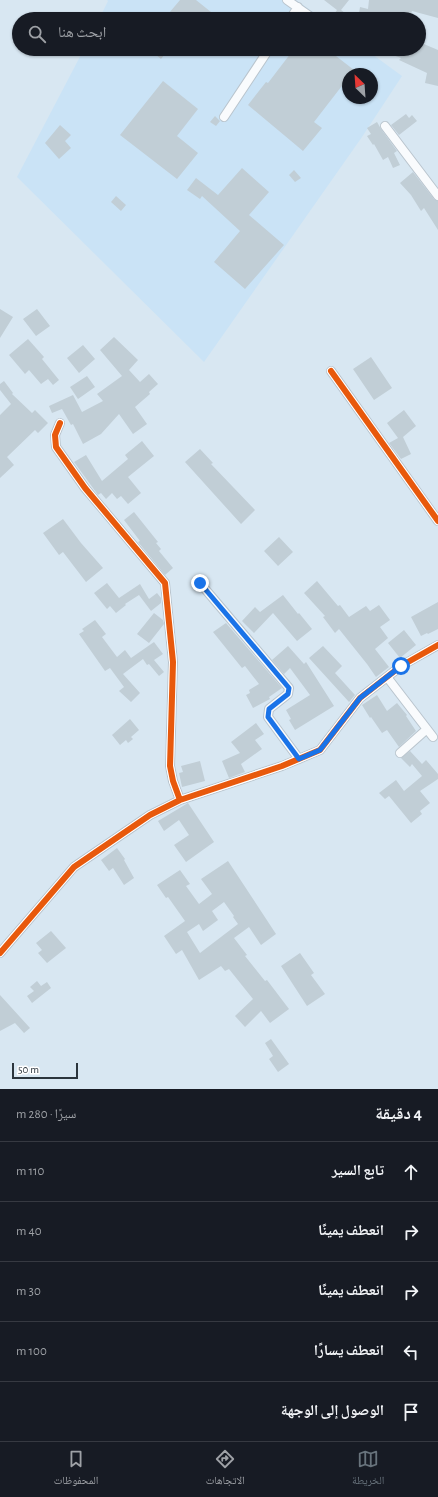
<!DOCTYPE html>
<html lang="ar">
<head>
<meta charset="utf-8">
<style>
	:root { --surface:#171b24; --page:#20242c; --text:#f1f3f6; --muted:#9ea1a6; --line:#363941; --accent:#68737c }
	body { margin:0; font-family:"Alegreya Sans","Noto Naskh Arabic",sans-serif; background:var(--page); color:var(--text); direction:rtl }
	.compass { position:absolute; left:342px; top:68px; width:36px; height:36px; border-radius:50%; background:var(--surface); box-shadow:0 1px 3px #0004; rotate:335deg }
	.scale { position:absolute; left:12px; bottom:10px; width:66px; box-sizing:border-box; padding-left:4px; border:2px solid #2b353d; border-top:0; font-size:11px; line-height:14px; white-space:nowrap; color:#2b353d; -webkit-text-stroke:3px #fff; paint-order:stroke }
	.stop { position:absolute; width:12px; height:12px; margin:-9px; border:3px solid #1a73e8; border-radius:50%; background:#fff }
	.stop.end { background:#1a73e8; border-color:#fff; box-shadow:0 1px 4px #0008 }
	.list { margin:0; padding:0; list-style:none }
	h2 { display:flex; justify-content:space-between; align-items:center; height:52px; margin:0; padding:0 16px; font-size:17px }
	h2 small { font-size:13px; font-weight:400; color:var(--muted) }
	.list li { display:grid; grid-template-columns:26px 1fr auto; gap:12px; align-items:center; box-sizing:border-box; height:60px; padding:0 16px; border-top:1px solid var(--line) }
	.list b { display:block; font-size:15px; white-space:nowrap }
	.list em { font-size:13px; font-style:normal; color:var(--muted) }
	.icon { flex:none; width:22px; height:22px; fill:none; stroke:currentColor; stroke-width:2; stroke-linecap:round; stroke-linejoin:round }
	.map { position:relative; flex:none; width:438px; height:1089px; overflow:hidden; direction:ltr }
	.search { position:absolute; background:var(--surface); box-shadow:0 1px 3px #0004; left:12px; right:12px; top:12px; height:44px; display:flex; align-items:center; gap:10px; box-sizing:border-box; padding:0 14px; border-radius:22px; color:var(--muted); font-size:15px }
	.sheet { height:352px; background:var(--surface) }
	nav { display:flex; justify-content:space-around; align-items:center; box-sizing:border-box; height:56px; border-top:1px solid var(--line); background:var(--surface); font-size:11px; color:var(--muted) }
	nav a { display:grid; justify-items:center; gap:2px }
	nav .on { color:var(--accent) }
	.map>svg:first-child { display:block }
	.built { fill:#cae3f6; fill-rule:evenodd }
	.building { fill:#c1ced6; fill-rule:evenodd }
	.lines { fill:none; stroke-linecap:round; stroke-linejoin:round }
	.minor-casing { stroke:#b9c4cd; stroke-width:10 }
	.minor { stroke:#f9fbfd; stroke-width:8 }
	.cycleway-casing { stroke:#fff; stroke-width:8 }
	.cycleway { stroke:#e8590c; stroke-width:6 }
	.route { stroke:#1a73e8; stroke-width:5 }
</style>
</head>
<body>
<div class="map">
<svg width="438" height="1089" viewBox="0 0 438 1089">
	<rect width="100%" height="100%" fill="#d8e7f2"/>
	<path class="built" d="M107,0h189l27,19h-224l9,-18z
		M84,49h281l37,27 -40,61 -158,225 -187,-185zM348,74h24v24h-24z"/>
	<path class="building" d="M180,0h16l15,12 -5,7h-42z
		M324,0h25l-8,10 12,9h-22l6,-9z
		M369,0h69v18l-26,-7 -3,8h-51l2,-12 8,2z
		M419,42l19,8v36l-13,-3 2,-10 -28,-13 2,-2 -22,-8v-1h40z
		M149,49h20l-8,10z
		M294,49h33l27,21 -3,4h-3v4l-34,44 8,6 -19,23 -55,-46 18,-23 2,1z
		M163,81l35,28 -21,27 21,17 -21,26 -57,-44z
		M406,114l3,4 3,-3 5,6 -18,14 -8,-10z
		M215,116l5,5 -4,5 -6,-4z
		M377,122l4,7 16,22 -3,2 6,12 -7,3 -5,-11 -5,3 -9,-16 -1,1 -6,-9 4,-2 -4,-6z
		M60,125l11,10 -6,6 6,7 -12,11 -14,-16z
		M242,168l27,24 -20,23 35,30 -39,44 -31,-27 26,-31 -38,-35 -2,3 -13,-9 9,-12 22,17z
		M294,170l7,8 -6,4 -6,-7z
		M413,172l21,27 4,2v29l-14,-22 -3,3 -10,-16 -11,-12z
		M116,196l10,9 -5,6 -10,-9z
		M0,309l13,8 -13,21z
		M37,309l13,17 -14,10 -13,-17z
		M114,337l24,23 -9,10 11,12 9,-8 9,10 -9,8 1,2 -15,13 12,17 -14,10 -14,-20 -18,20 -18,10 -10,-20 -2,1 -9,-16 -10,4 -3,-7 24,-11 9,17 21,-11 -6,-7 25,-18 -22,-26z
		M28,339l16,18 -2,2 17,21 -6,5 -5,-6 -7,5 -12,-14 -4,4 -16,-19z
		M83,345l12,14 -16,14 -12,-15z
		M371,357l21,31 -18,12 -21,-31z
		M87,376l8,11 -17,12 -8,-12z
		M4,381l9,12 -1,1 20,19 3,-3 13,13 -10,10 -3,-3 -28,27 7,8 -14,13v-63l11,-11 -11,-14v-6z
		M404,410l12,16 -13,11 8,17 -10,5 -12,-16 9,-5 -11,-15z
		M142,441l12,15 -26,21 13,16 -13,11 -7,-8 -4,3 -5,-6 -6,6 -5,-6 -3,2 -24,-33 12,-7 16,26 26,-22 -3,-4z
		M200,449l13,14 -2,1 44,46 -14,14 -56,-62z
		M134,512l24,30 -2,1 5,6 -2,2 14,17 -8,7 -27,-33 2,-1 -16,-21z
		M63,519l18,24 22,25 -17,14 -23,-30 -4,3 -16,-22z
		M279,537l14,15 -15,14 -14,-15z
		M317,581l21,25 2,-1 9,12 17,-11 4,5 9,-6 11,15 -10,7 8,11 -13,11 14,18 -13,10 -9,-13 -28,-35 -4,4 -12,-16 2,-1 -21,-23z
		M107,583l12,15 21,-14 9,15 8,-6 4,5v5l-10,8 -12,-16 -14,9 1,1 -10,8 -6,-7 -3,3 -13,-16z
		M283,595l15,19 1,-1 13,16 -15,12 -24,-28 -19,20 -12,-12 13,-14 5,5z
		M438,602v27l-10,5 -1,-1 -6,3 -10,-19z
		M154,613l9,7 1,4 -15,19 -12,-9z
		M95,620l11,14 -4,3 15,20 8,-7 6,8 23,-16 9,12 -9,6 10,12 -5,4 -10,-12 -2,1 -4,-6 -20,15 17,19 -9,9 -12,-11 5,-4 -14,-19 -5,3 -26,-37 5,-3 -2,-2z
		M226,623l56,65 -13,9 1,2 -17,9 -7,-13 4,-2 -1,-3 10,-6 -14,-18 -3,2 -29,-36z
		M404,630l12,15 -16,13 -12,-15z
		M288,646l16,18 2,-2 28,44 -39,24 -6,-10 2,-1 -5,-9 24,-15 -20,-27 -6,6 -12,-14z
		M323,646l19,20 -7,7 20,22 -6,7 -40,-44z
		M377,695l10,16 10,-8 10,12 -1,1 10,15 -17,16 -12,-17 -5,3 -11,-16 -1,1 -8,-13z
		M130,719l9,11 -8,7 2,2 -5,4 -2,-3 -6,5 -8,-10z
		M256,723l8,11 -9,6 7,9 -21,15 4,8 -16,6 -7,-17 18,-8 -9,-11z
		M410,751l12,13 4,-4 12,14v5l-18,12 10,12 -10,8 2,3 -11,9 -22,-27 -4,3 -6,-6 17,-13 8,11 18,-15 -10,-12 -2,3 -9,-9z
		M200,761l5,20 -23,6 -3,-14 4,-1 -2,-6z
		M188,803l26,39 -28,20 -12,-17 15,-10 -10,-15 -15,11 -6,-10z
		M117,848l8,11 -1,1 10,18 -10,7 -11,-17 -4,3 -8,-11z
		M228,861l48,73 -15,11 -12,-18 -15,11 13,17 -2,1 20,25 2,-1 22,29 -19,14 -9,-12 -16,16 -10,-11 18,-17 -24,-30 -4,2 -4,-5 -22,14 -17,-30 -6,4 -12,-18 21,-15 -17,-24 -2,1 -9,-13 23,-15 10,14 -4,2 13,18 13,-10 -11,-15zM224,902l10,14 -1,1 5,7 -38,29 -13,-21 12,-8 4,7 15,-11 -6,-9z
		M51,931l15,17 -19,15 -9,-10 4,-3 -6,-7z
		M300,953l14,20 -3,2 14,19 -18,12 -26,-40z
		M37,981l4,5 6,-4 4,6 -19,15 -5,-7 7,-5 -4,-4z
		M0,995l30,33 -6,5 -9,-10 -15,8z
		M271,1039l18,25 -11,8 -9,-13 4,-3 -8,-13z"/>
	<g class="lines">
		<g class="minor-casing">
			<path id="minor" d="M287,0l27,19
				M290,19l8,-12
				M224,117l45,-68
				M385,126l53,70
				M331,371l107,150
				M60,423l-5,12 1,12 29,41 80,95 8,79 -3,104 3,15 7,19
				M200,583l89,105 -1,6 -19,15 -1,8 31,42
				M387,677l46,60
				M400,753l27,-24
				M0,953l74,-86 76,-52 30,-15 102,-34 38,-16 40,-52 41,-32 37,-21"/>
		</g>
		<use href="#minor" class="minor"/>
		<g class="cycleway-casing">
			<path id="cycleway" d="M331,371l107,150
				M60,423l-5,12 1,12 29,41 80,95 8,79 -3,104 3,15 7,19
				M0,953l74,-86 76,-52 30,-15 102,-34 38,-16 40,-52 41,-32 37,-21"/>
		</g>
		<use href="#cycleway" class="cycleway"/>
	</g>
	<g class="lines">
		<path class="route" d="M200,583l89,105 -1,6 -19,15 -1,8 31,42 21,-9 40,-52 41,-32"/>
	</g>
</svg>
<svg class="compass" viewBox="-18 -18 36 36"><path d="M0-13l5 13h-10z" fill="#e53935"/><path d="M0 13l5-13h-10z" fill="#9ea1a6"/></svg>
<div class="scale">50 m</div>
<div class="stop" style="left:401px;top:666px"></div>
<div class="stop end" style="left:200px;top:583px"></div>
<div class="search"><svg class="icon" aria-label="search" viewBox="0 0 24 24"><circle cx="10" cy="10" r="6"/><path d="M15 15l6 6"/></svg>ابحث هنا</div>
</div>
<section class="sheet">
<h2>4 دقيقة<small>سيرًا · 280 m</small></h2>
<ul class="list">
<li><svg class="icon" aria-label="ahead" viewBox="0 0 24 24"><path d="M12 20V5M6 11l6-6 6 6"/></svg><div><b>تابع السير</b></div><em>110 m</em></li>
<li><svg class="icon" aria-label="right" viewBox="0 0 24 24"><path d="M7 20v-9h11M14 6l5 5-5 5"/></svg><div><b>انعطف يمينًا</b></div><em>40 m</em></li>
<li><svg class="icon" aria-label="right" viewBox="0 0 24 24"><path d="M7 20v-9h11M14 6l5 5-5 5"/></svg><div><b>انعطف يمينًا</b></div><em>30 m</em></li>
<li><svg class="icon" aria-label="left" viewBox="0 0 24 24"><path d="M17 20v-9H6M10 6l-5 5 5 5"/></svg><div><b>انعطف يسارًا</b></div><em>100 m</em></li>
<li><svg class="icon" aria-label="arrive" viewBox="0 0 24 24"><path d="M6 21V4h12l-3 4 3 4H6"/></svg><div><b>الوصول إلى الوجهة</b></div></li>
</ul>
</section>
<nav>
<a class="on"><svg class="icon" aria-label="map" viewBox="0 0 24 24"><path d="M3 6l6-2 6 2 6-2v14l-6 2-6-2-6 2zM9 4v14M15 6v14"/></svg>الخريطة</a>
<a><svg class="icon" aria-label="directions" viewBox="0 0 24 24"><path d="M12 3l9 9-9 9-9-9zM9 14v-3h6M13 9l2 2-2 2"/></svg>الاتجاهات</a>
<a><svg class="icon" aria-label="saved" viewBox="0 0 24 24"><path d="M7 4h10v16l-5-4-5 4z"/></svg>المحفوظات</a>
</nav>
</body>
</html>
